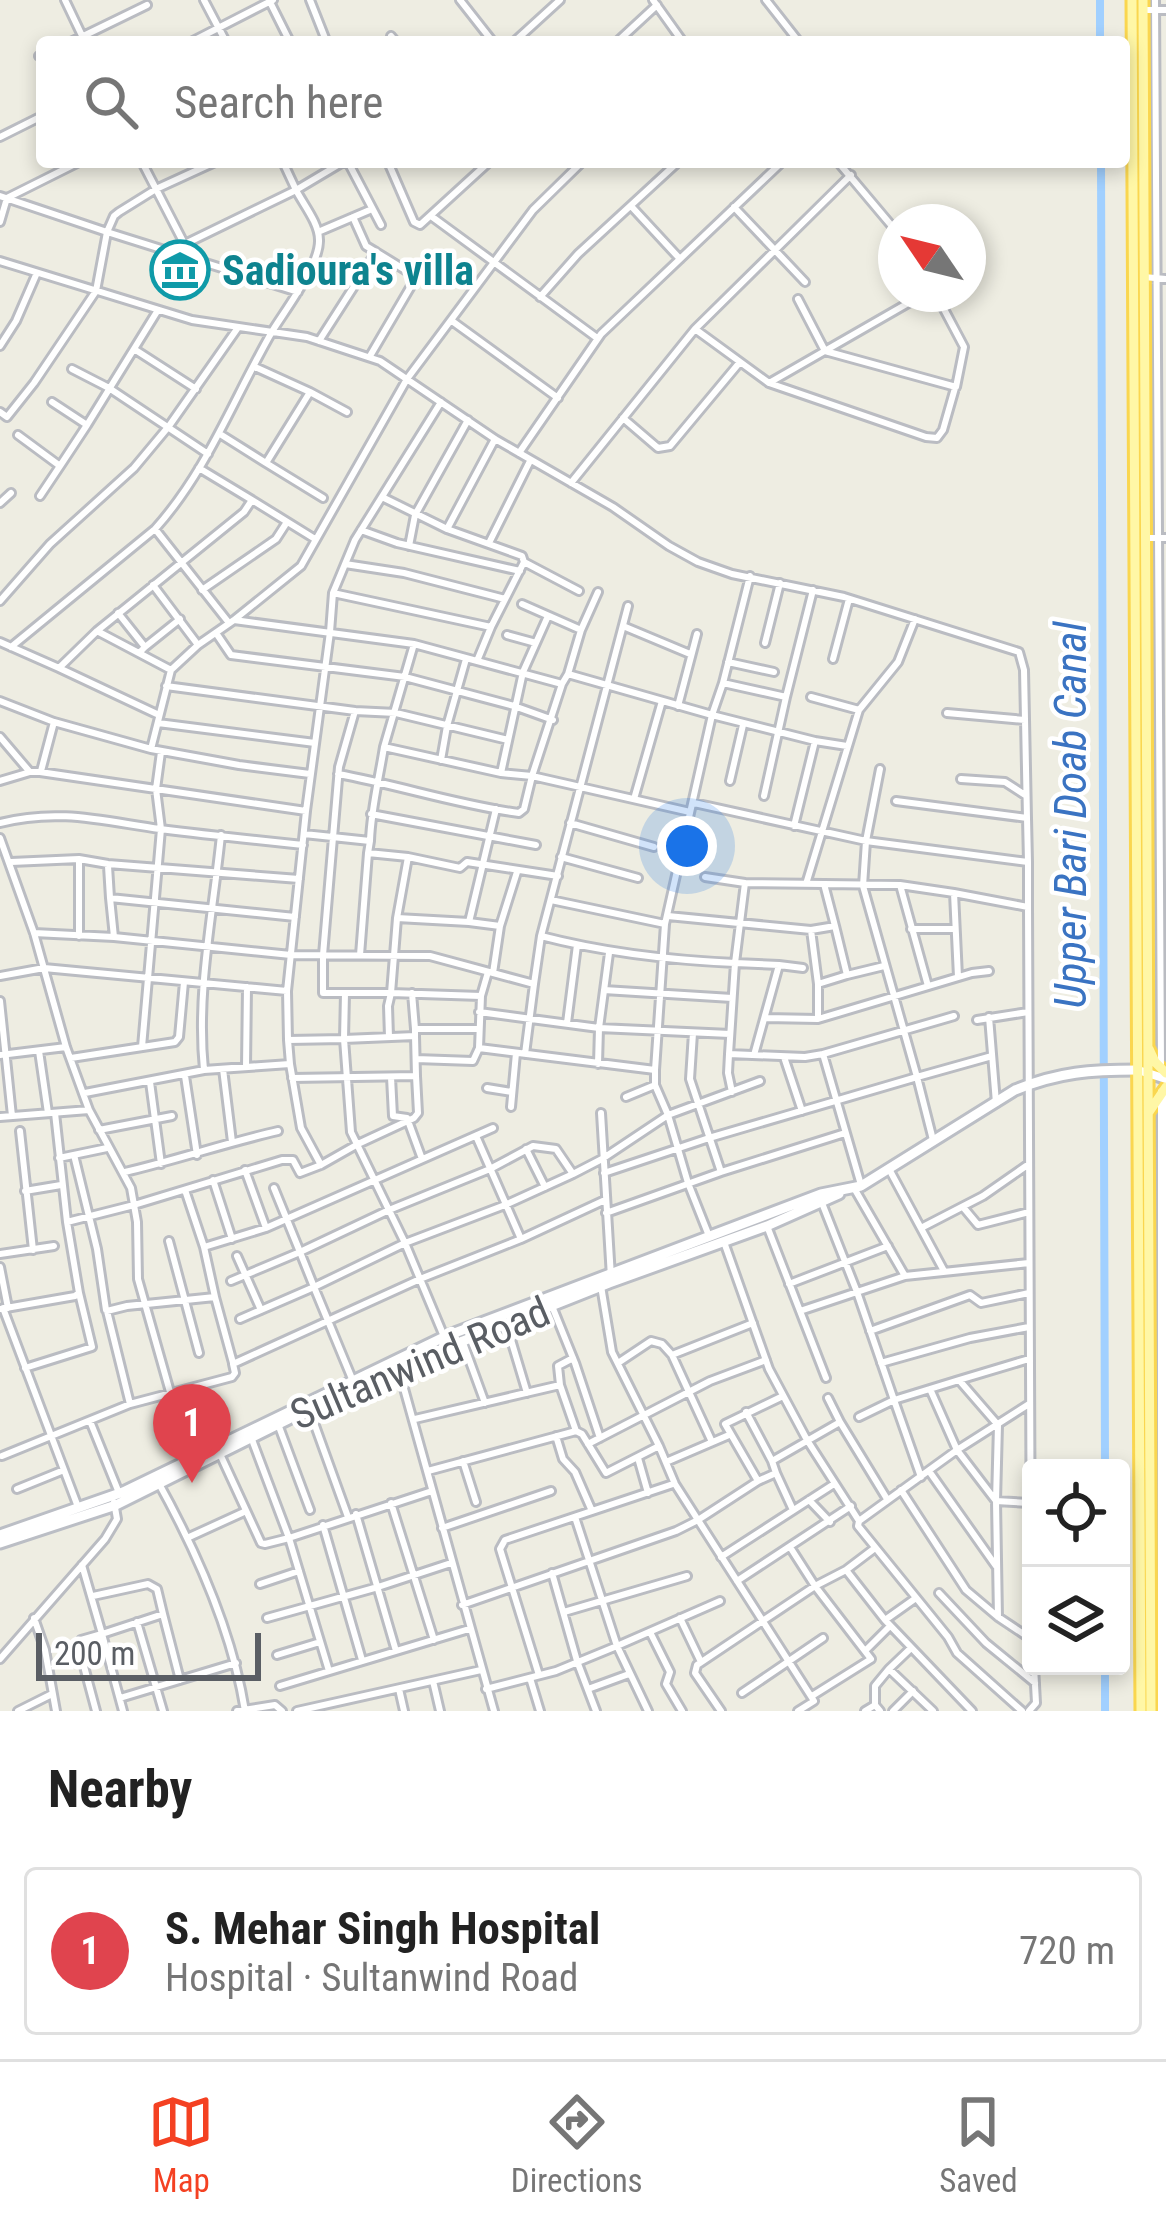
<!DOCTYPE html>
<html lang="en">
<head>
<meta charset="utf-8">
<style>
	:root { --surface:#fff; --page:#f6f6f6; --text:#222; --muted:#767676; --line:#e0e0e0; --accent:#f44122 }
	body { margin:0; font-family:"Roboto Condensed",sans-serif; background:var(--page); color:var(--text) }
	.controls { position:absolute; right:36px; bottom:36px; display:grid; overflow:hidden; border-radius:12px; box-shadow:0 6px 18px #0003 }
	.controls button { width:108px; height:108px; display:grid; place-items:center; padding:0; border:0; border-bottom:3px solid var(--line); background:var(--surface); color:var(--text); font:60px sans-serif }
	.compass { position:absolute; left:878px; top:204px; width:108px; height:108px; border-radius:50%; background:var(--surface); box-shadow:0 6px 18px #0003; rotate:305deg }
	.scale { position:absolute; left:36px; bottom:30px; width:225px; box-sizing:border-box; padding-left:12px; border:6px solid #5a5e64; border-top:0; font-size:33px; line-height:42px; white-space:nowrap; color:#5a5e64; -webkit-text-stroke:9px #fff; paint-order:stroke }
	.you { position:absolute; left:687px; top:846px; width:42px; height:42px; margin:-30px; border:9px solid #fff; border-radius:50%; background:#1a73e8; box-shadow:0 0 0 18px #1a73e833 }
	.badge { display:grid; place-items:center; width:78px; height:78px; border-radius:50%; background:var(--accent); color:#fff; font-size:39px; font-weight:700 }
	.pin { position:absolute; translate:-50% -99px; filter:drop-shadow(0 3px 6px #0008) }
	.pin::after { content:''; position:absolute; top:63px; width:42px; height:36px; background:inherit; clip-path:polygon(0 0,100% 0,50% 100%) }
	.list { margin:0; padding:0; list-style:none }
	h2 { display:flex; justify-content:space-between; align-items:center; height:156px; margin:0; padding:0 48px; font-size:51px }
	h2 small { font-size:39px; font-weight:400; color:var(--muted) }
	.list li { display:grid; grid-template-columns:78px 1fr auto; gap:36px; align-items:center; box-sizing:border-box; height:168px; margin:0 24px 24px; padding:0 24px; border:3px solid var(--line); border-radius:12px }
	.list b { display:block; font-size:45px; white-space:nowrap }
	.list p { margin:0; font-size:39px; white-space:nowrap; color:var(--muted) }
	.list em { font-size:39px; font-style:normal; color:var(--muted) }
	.icon { flex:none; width:66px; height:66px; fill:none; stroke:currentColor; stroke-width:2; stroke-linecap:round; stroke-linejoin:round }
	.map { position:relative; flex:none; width:1166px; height:1711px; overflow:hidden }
	.search { position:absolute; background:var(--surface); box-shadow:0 6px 18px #0003; left:36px; right:36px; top:36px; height:132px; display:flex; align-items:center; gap:30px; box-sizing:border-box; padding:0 42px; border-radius:12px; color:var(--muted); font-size:45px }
	.sheet { height:348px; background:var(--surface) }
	nav { display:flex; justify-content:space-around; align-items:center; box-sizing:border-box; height:168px; border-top:3px solid var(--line); background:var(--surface); font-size:33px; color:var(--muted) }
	nav a { display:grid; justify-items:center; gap:6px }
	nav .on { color:var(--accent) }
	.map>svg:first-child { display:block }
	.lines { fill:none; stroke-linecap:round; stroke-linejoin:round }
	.canal { stroke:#a1d0ff; stroke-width:8 }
	.minor-casing { stroke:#babcc2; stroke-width:12 }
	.tertiary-casing { stroke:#babcc2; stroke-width:14 }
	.secondary-casing { stroke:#bbbec5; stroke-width:15 }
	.primary-casing { stroke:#fad64f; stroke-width:15 }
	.minor { stroke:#fff; stroke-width:6 }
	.tertiary { stroke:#fff; stroke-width:8 }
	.secondary { stroke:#fff; stroke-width:9 }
	.primary { stroke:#fff7a6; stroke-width:9 }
	.labels { text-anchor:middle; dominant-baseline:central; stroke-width:9; stroke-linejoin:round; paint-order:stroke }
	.culture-label { font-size:42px; font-weight:bold; fill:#0d838f; stroke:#fff; text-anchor:start }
	.street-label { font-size:42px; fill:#5a5e64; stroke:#fff }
	.water-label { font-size:45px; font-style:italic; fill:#3a73c2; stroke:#fff }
</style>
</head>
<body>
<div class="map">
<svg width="1166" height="1711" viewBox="0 0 1166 1711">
	<rect width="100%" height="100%" fill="#eeede2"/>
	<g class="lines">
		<path class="canal" d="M1100,0v42
			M1101,162l4,1306
			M1105,1666v45"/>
		<g class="minor-casing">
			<path id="minor" d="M65,0l20,42
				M204,0l22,42
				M310,0l15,38
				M460,0l33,42
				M653,0l30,42
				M766,0l33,42
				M1155,0l6,1064
				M270,2l20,40
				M1143,10h23
				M391,36l5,6
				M71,42l76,-37
				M191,42l82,-42
				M514,42l46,-42
				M617,42l40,-37
				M39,56l3,-1
				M0,137l42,-21
				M142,162l49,95
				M215,162l-59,27 -37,23 -5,4 -7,16 191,60
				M348,162l33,63
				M388,162l26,60 6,3 69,-63
				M838,162l58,69
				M0,196l107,36 -11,59 -62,92 -27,34 -7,-5
				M631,206l49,53
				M734,207l71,75
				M431,216l166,122
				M353,217l13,29 10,6
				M0,222l7,-24 72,-36
				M318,232l54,-23
				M185,244l111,-54 -13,-28
				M0,261l192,59 115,17 73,24 115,78 118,68 56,39 29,16 34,12 112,23 175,55 5,18 3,148
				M1144,277l22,2
				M540,297l38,-43 100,-92
				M798,299l27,52 131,36 8,-40 -28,-53
				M452,321l106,77
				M695,329l156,-154
				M319,341l57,-89 34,21 4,8 -44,75
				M0,346l16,-25 20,-46
				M134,349l62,40
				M255,367l55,25 -44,71 57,35
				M72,369l37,19 99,66
				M769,383l157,54 11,1 6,-8 12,-42
				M310,392l37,20
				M52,402l35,23 71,-115
				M623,418l35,30 12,-2 70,-84
				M220,434l46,29
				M18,435l42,31 27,-41
				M519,453l82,-119 181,-172
				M571,483l124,-154 74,54 155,-89
				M40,496l20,-30
				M382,497l65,32 75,27 2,6 -33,65
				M252,500l63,39
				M0,503l11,-10
				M155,529l74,94
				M447,529l48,-90
				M361,530l36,13 123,28
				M1145,538h21
				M489,543l41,-82
				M409,546l6,-31 53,-95
				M524,562l55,29
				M345,564l59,9 101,26
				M153,585l45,60
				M202,590l74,-51 11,-17
				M333,593l158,34 -14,34
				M0,601l50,-57 84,-76 35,-42 68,-97
				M522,604l59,26
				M118,613l27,34 -5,5
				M234,620l67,-54 106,-187 126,-169 49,-48
				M623,626l67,28
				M97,631l147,-119 8,-12 -53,-32
				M216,633l15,22 174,22 109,29 39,14
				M507,635l29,8
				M0,642l59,26 38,-37 74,39 27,-25 36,-25 180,24 148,40 6,-10 144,41 -47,209 -10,146v15l13,30 -66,44 -29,15 -68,31 -100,38 -91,44 41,99
				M765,643l15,-60
				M11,647l144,-118c53,-59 79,-132 118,-199 13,-21 47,-66 46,-90 0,-17 -16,-36 -23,-50l47,-28
				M145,647l35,-28
				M833,659l16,-60
				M728,662l46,10
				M59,668l100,47
				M171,670l-20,79 88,16 71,9
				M568,674l13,-44 17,-38
				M723,683l27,-107
				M562,684l-30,92 158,36
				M166,686l189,25 41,2 112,27
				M811,697l48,13
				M0,701l54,21 97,27
				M678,706l19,-72
				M355,711l-16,56 -16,188v38h68l-3,13 1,31
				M947,713l78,7
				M158,723l157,20
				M0,737l29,34
				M815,741l32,5
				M384,747l30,-103
				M441,760l6,-34 19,-67
				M880,769l-14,72 -3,45 54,191 75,-21
				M41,771l13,-49
				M501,773l22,-101 25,-56
				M338,774c61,11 120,31 181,39l5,-4 8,-33 -31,-3 -117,-26c-5,32 -13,62 -14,94
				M961,779l44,3 20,13
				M0,781l30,-9h10l266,39 -19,180
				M730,781l13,-56
				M764,796l22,-99
				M634,799l28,-98
				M896,801l131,17 1,44
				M694,803l172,38 162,21v45
				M306,811l24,-179 3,-39 22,-53 86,-138
				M371,814l165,31
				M0,823c58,-15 103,-2 160,6 48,6 95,11 143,16
				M570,823l84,24
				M794,826l21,-85 -103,-26 11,-32 63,14 27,-107
				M304,834l66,7 -2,12 40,4 -11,61 -6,75 90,3
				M0,838l34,95 32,114 23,63 42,78 6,34 1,57 51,180
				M408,857l52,11 7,-6 91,14
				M561,857l77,21
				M79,859v77
				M11,862l68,-3 29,5 191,15
				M108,866l2,32 185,19
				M705,877l40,6 -10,80 44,2 -25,90
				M806,884l53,-174 39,-48 17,-43
				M824,884l76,1 54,8 4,84
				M900,885l28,101
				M954,893l74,14 3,688
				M110,898l4,39
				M551,900l114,24
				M668,916l143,14 24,-4 -11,-42 -79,-1
				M397,918l72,4 31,4 -7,47
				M469,922l27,-113
				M500,926l17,-54
				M911,929h44
				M811,930l7,54v35
				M34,933l80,4 177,18 139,1 104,28 7,-48c65,17 128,24 194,27l-6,91 76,3 18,-3 38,131
				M541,936l87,-330
				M609,953l-10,75 131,6
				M360,955l8,-102
				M779,965l24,3
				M488,972l-7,24 -2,52 176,22
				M847,975l37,-9
				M0,976l44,-8 243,23 1,49
				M818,984l29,-9 -12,-49
				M604,990l128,8
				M345,993l-1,46 71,-3v-7h64
				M412,993l3,36
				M0,1001l12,115
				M479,1012l120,16 -1,36
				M989,1017l7,86
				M765,1018l53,1 154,-46 17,-2
				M977,1020l51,-8
				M567,1023l10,-78
				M693,1033l-3,46 31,93
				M142,1047l19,-218 -5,-40 5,-37
				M39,1051l9,62
				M525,1054l9,-70
				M729,1054l-1,19 4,19
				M823,1054l131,-38
				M0,1055l66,-8
				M784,1057l18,54
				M71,1058l104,-16 4,-5 5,-55
				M416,1059l57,2 6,-13
				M290,1064l11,64 20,37 37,-21 56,-26 4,-5 -2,-37
				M246,1067l1,-80
				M223,1069l9,73
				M204,1070c-8,-78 9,-156 17,-235
				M185,1076l12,79
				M391,1077l2,39 14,2 15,41
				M292,1078l124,-2 -1,-40
				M150,1082l11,82
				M487,1088l25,4
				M85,1093l119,-23 86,-6 -2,-24 56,-1 7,93 54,111 43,103
				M626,1097l29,-12
				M511,1107l5,-54
				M55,1113l12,109
				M601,1113l10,164
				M0,1117l89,-7
				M99,1130l73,-14
				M20,1131l13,119
				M476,1136l45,103
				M526,1149l19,38
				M74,1155l23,94 9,61
				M59,1158l48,-10
				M889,1169l55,102
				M245,1170l21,58
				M125,1172c51,-12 101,-29 153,-41
				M604,1173l105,-35 208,-61 16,63
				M213,1180l19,59
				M854,1188l51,88
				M185,1190l19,57
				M25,1191l36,-6
				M822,1203l35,89 37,108 -35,17
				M963,1207l15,18 51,-13
				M606,1213l115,-41 124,-39
				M767,1226l59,152
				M921,1228l62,-32 43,-30
				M709,1236l-21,-53 -20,-68 92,-34
				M169,1241l30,112
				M724,1242l45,127 38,71 52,81
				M0,1254l54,-8
				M237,1256l24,54
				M0,1267l8,41
				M231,1281l69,-29 -26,-64
				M789,1284l99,-38
				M601,1286l11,66 47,94 16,38 23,36 60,-39 18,-8 -4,-12 68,-39 47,77
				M215,1297l18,66
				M552,1306l23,57 25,75
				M3,1308l75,199
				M0,1309l75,-13 4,-3 -12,-71 67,-17 148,-45h11l7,13 21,-8
				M800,1311l105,-35 124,-13
				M240,1319l74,-32 -14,-35 89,-42 101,-41 43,-23 23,3 17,25
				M506,1323l21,70
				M870,1331l100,-36 11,8 48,-10
				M462,1340l23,63
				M672,1355l81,-32
				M618,1363l33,-22 11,3 10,11 40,87
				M881,1363l89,-25 59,-11
				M398,1367l96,344
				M25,1368l67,-21 -13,-54
				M959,1380l70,-21
				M560,1385l-2,-19 15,-8
				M930,1389l27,61 39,51 2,116
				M828,1398l12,24
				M130,1404l-23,-93 20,-5 88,-9 -11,-50 62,-19 227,-100
				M309,1409l39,108
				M746,1412l26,49
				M415,1419l145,-34 16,46 -148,40
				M90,1421l29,72
				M278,1424l32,86
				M576,1431l6,3 24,39 53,-27
				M556,1436l7,23 12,13 17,39
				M588,1444l122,-63 56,-21
				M220,1454l41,89 4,1 24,-6 -38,-101
				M2,1456l128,-52 102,-27 3,-4 -2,-9 187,-85 101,-40 84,-39
				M638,1458l10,35
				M463,1461l13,41
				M666,1462l63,-27
				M929,1471l67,95
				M776,1473l17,37
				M921,1477l-27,-77 65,-20 39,45 -2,76 33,2
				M157,1480c40,72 75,150 88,231
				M758,1481l-33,-57 58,-28
				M17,1489l47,-19
				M901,1490l65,100 32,27 33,22
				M809,1500l21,22
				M391,1503l43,137
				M356,1514l40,137
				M575,1517l42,129 103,-45
				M323,1525l39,135
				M442,1528l109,-37
				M187,1538l57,-26
				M790,1547l25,39 56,73 -59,37
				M721,1557l113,-73
				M82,1565l20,69 -21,6 -3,4 18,67
				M846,1570l29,-22
				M552,1573l25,88 19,50
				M737,1581l114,-75
				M260,1584l39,-13
				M939,1593l47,50 49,40
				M93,1596l55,-12 9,5 6,25 -61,20 21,77
				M462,1605l214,-74 22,-11 116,181 -16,10
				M564,1612l123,-36
				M163,1614l17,66
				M34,1618l11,32 11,61
				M267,1618l111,-31 73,-24
				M680,1618l21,44
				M885,1620l87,91
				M137,1622l26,89
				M650,1632l20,40 -4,12 16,27
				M911,1648l-22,21 44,42
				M865,1651l25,-25
				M277,1655l43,-13
				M0,1659l105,-120 12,-20 -3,-17
				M329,1671l-40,-133 143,-47
				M539,1675l-39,-126 5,-9 168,-56
				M530,1678l10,33
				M433,1681l7,30
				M280,1686l189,-57
				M399,1689l5,22
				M486,1689l70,-18 61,-25 31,65
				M588,1689l41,-15
				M742,1693l81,-55
				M120,1698l116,-35
				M875,1705v-19l14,-17
				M18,1711l34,-17
				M237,1711l38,-6 7,6
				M297,1711l184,-41
				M721,1711l-26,-38 2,-8 118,-79 31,-16 39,50 31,-22
				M865,1711l10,-6 5,6
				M893,1711l20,-20
				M1022,1711l-65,-58 -9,-16 -90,-111 1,-5 98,-71 72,-46
				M1029,1711l7,-8 -2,-37"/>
		</g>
		<g class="tertiary-casing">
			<path id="tertiary" d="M1138,1070l28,9
				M1162,1092v619"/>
		</g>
		<g class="secondary-casing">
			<path id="secondary" d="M380,1374l229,-91 158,-57 72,-32
				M0,1535l123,-43 321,-155 377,-143 40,-8 154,-96c44,-18 76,-20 123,-20
				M0,1543l116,-38 233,-116"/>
		</g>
		<g class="primary-casing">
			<path id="primary" d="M1132,0l9,1711
				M1143,0l8,1711
				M1149,1049l6,13 11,11
				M1149,1112l17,-25"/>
		</g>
		<use href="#minor" class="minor"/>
		<use href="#tertiary" class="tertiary"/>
		<use href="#secondary" class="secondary"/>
		<use href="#primary" class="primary"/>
	</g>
	<defs>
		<g id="museum-ring" transform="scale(3)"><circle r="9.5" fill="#fff" stroke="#0f9aa8" stroke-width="1.5"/><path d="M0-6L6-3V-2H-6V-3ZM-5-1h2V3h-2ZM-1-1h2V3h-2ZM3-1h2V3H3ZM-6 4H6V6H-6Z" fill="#0f9aa8"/></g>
	</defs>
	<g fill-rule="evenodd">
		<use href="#museum-ring" x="180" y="270"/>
	</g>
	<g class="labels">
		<g class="culture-label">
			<text x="222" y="270">Sadioura's villa</text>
		</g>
		<g class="street-label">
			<text transform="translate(420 1363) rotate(-23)">Sultanwind Road</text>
		</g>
		<g class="water-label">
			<text transform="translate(1070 815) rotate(-90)">Upper Bari Doab Canal</text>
		</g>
	</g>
</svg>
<div class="controls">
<button><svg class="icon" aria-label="locate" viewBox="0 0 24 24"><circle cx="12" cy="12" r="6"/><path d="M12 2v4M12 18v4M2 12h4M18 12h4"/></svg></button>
<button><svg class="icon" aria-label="layers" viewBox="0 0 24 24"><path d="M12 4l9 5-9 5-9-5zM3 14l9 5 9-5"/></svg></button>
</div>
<svg class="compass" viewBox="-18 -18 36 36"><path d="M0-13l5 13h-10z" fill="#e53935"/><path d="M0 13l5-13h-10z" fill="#767676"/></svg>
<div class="scale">200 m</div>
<div class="you"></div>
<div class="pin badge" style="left:192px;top:1483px;background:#e0444e">1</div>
<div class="search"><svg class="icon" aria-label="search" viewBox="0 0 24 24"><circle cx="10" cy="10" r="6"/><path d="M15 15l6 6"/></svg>Search here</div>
</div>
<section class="sheet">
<h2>Nearby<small></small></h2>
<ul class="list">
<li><span class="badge" style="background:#e0444e">1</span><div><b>S. Mehar Singh Hospital</b><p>Hospital · Sultanwind Road</p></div><em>720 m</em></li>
</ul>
</section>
<nav>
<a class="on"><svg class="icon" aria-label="map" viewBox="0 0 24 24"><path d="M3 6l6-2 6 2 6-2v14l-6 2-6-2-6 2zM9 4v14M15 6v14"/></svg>Map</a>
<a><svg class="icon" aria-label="directions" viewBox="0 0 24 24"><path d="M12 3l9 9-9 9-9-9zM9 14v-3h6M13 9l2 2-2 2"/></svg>Directions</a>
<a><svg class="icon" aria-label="saved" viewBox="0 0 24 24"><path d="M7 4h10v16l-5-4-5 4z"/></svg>Saved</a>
</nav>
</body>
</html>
